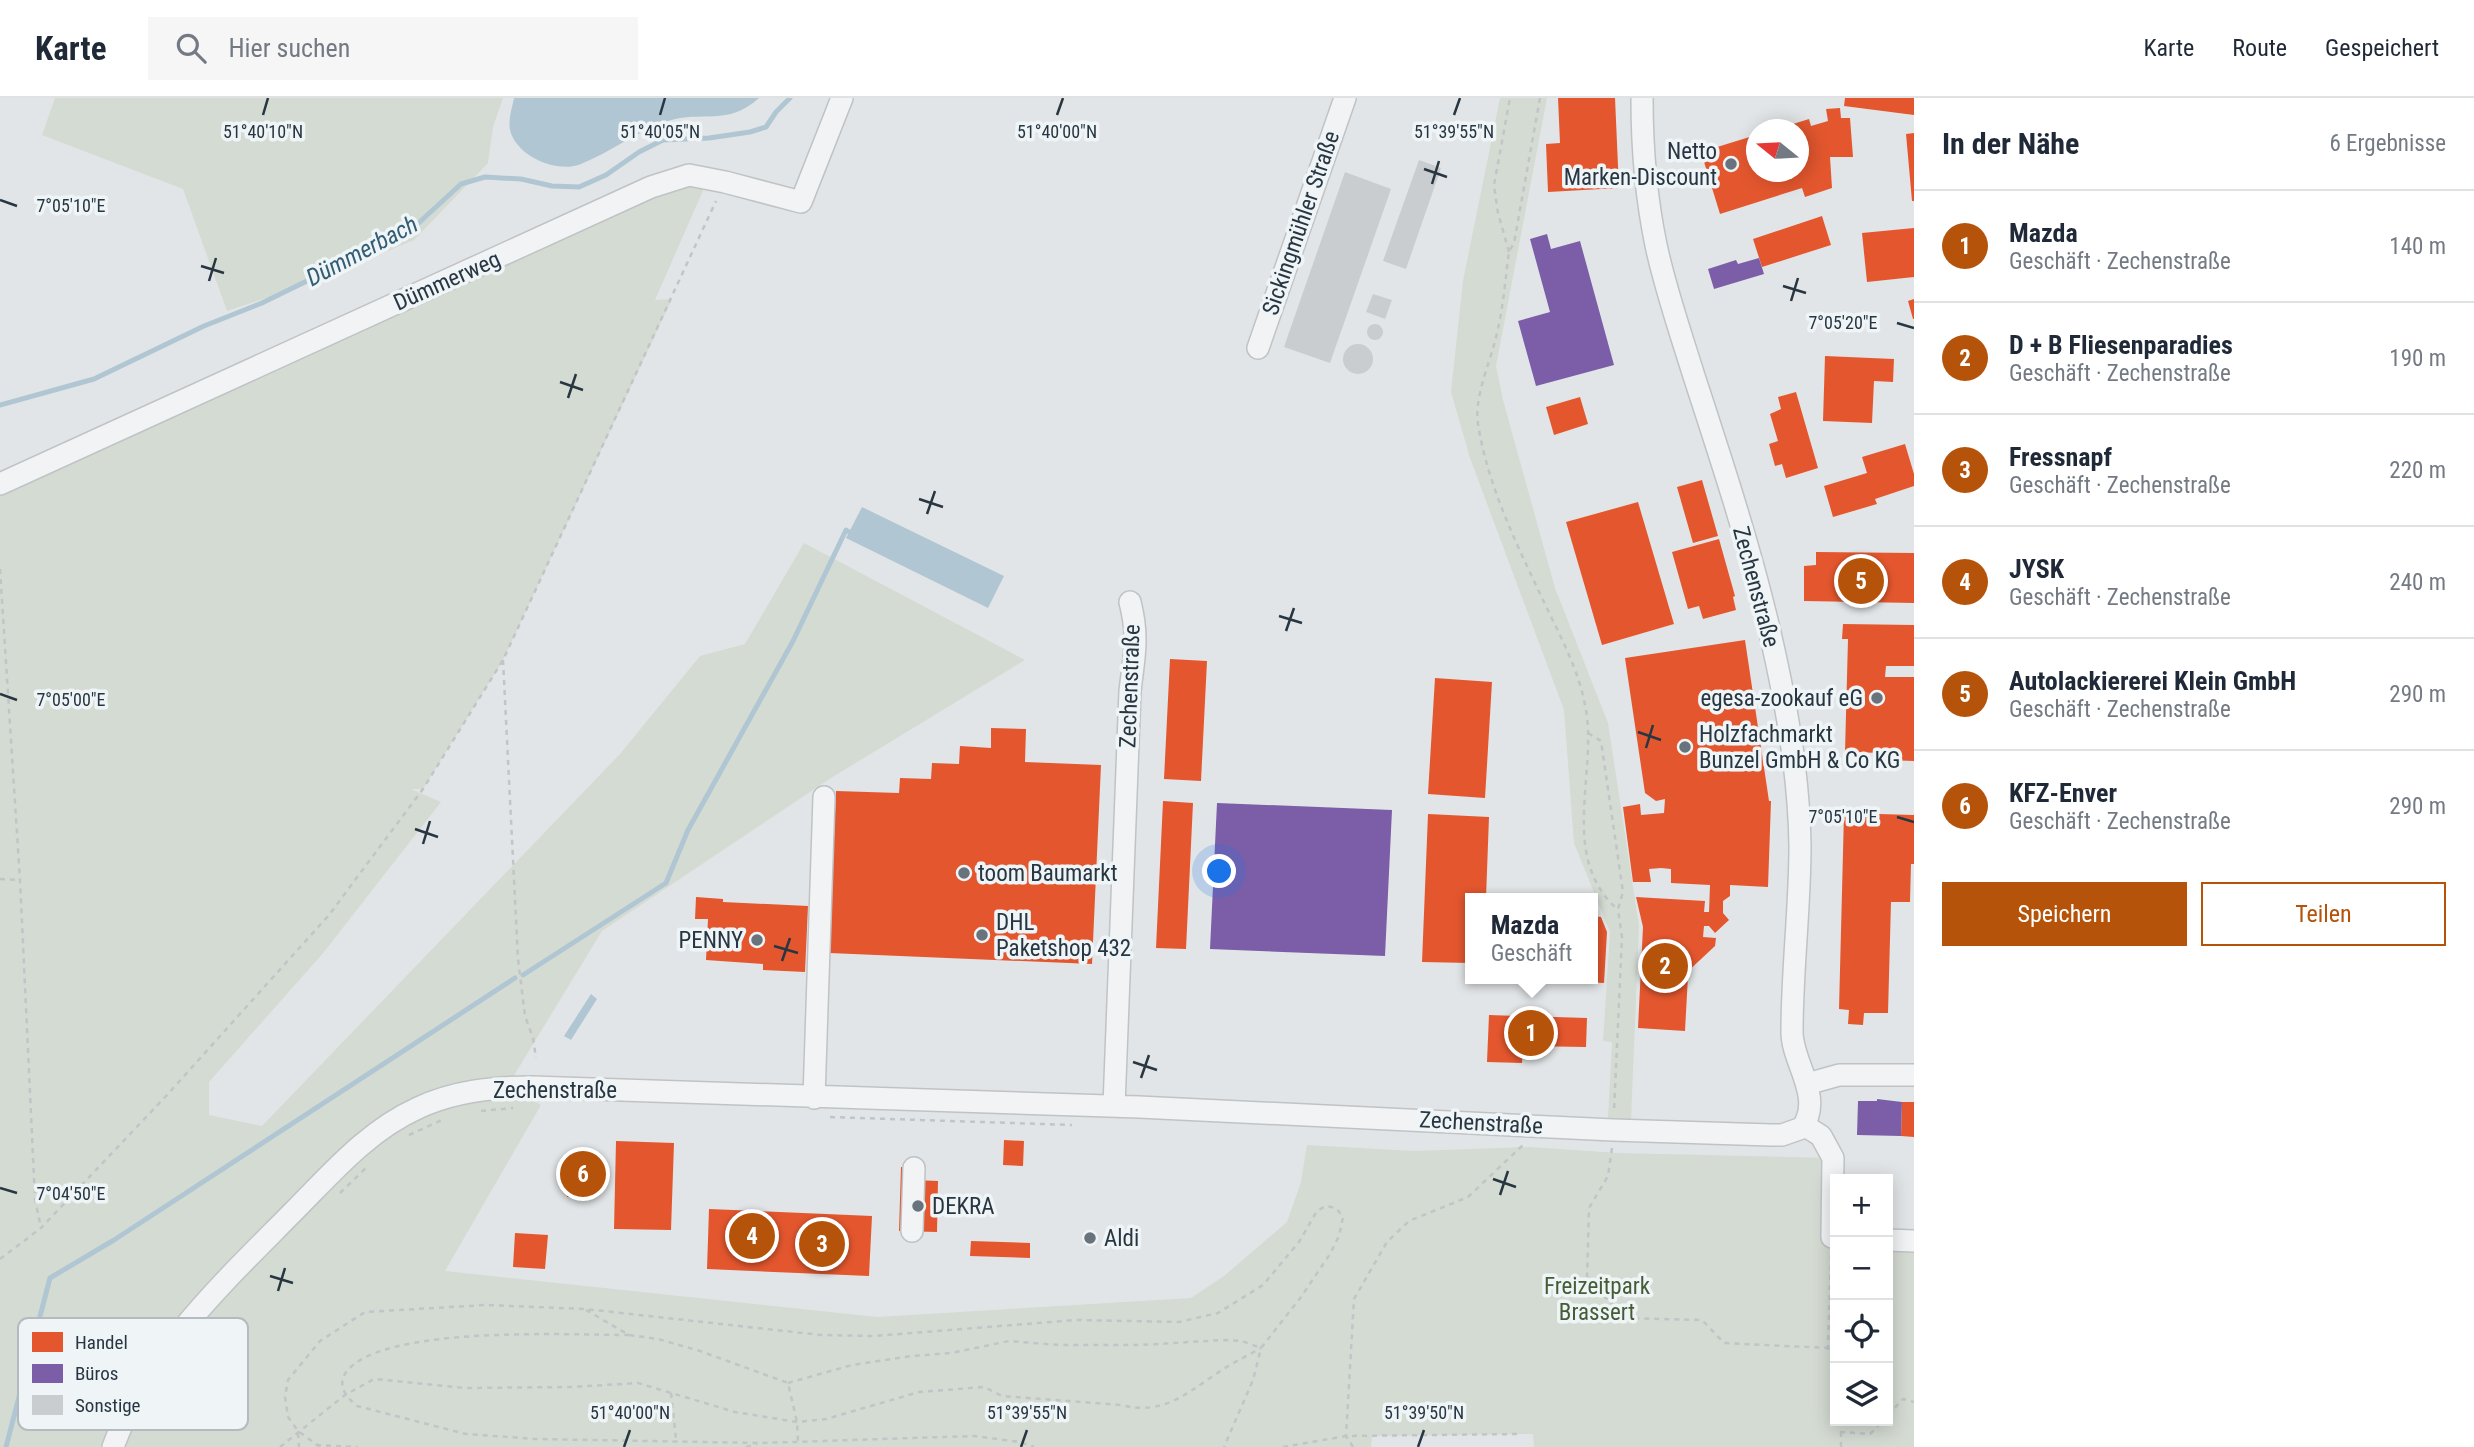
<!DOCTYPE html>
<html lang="de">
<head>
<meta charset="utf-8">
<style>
	:root { --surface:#fff; --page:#f6f6f7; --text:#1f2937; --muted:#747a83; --line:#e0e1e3; --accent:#b45309 }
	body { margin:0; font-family:"Roboto Condensed",sans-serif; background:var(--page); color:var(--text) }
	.controls { position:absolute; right:21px; bottom:21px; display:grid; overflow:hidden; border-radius:0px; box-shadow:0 4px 18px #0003 }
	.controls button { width:63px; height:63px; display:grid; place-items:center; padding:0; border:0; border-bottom:2px solid var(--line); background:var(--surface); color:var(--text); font:35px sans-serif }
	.compass { position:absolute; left:1746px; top:21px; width:63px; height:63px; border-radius:50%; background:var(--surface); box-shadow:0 4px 18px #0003; rotate:288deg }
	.you { position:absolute; left:1220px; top:774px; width:24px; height:24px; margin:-18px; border:5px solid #fff; border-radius:50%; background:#1a73e8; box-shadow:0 0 0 10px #1a73e833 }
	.badge { display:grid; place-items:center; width:46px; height:46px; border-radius:50%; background:var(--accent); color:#fff; font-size:23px; font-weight:700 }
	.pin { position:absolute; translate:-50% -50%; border:4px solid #fff; box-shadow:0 2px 7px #0006 }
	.popup { position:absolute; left:1465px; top:795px; width:133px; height:91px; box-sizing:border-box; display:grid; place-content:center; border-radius:0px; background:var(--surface); filter:drop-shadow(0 2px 5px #0005); font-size:23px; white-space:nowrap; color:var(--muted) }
	.popup b { font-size:26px; color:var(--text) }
	.popup::after { content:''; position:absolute; left:50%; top:100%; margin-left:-14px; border:14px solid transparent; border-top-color:var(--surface) }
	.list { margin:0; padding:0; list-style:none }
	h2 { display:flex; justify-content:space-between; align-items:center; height:91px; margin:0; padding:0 28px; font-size:30px }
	h2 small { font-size:23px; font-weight:400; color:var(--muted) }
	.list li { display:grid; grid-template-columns:46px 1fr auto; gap:21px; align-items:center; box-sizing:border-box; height:112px; padding:0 28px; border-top:2px solid var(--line) }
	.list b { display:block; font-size:26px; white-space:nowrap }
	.list p { margin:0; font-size:23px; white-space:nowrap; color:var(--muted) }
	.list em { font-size:23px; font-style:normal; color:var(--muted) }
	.actions { display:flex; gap:14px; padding:21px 28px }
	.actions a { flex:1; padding:16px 0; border:2px solid var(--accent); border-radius:0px; text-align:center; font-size:24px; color:var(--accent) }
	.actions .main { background:var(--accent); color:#fff }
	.icon { flex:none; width:38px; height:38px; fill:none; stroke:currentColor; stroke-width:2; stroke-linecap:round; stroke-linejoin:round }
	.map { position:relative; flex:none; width:1914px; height:1349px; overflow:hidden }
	header { display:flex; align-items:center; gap:42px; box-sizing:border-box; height:98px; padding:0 35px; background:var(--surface); border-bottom:2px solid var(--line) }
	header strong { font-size:33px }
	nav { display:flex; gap:38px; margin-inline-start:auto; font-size:24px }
	.search { width:490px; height:63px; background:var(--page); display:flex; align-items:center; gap:18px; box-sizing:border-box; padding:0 24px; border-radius:0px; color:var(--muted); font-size:26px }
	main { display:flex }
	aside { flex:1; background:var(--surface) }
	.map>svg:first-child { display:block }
	.green { fill:#d4dbd2 }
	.water { fill:#b0c7d3 }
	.shops { fill:#e4572e }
	.offices { fill:#7b5ea7 }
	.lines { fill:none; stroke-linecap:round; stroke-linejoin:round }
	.stream { stroke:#b0c7d3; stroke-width:5 }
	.building { fill:#cacdcf }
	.minor-casing { stroke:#c0c3c5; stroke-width:24 }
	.path { stroke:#c1c5c7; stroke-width:2.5; stroke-dasharray:5 5; stroke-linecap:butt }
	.minor { stroke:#f1f3f4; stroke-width:21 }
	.ticks { fill:none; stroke:#283641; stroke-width:2.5 }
	.poi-dot { fill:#69737b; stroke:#eff4f7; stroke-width:2.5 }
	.labels { text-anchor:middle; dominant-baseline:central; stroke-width:7; stroke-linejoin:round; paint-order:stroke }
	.poi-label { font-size:23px; fill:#283641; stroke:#eff4f7; text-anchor:start }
	.street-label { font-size:23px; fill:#283641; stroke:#eff4f7 }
	.park-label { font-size:23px; fill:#445d35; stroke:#eff4f7 }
	.water-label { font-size:24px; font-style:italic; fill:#325d75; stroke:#eff4f7 }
	.key { fill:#eff4f7; stroke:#b3bbc0; stroke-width:2 }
	.key-label { font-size:19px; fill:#283641 }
	.ticks-label { font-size:18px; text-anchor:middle; fill:#283641; stroke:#eff4f7; stroke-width:7; stroke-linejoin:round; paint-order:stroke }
</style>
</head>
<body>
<header>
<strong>Karte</strong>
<div class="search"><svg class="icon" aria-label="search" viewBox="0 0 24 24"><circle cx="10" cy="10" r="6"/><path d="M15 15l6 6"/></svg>Hier suchen</div>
<nav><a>Karte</a><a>Route</a><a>Gespeichert</a></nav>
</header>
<main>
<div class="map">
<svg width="1914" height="1349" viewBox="0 0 1914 1349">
	<rect width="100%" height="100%" fill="#e2e5e7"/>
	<path class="green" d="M55,0h448l-10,29 -5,36 -74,77 -114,47 -73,24 -44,-122 -141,-54z
		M1500,0h47l-51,268 7,34 52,188 53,135 31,203 -8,194 -23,-2 4,-76 -9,-1 7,-109 -36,-89 -10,-133 -94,-252 -19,-66 12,-111z
		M683,86l22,2 -50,114 17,-1 -169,361 -80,129h-12l30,13 -117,150 -115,130v33l53,11 358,-372 80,-98 45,-12 59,-101 221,117 -194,118 -229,153 -95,156 34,18 -96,166 432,46 314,-19 33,-22 63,-54 14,-40 6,-37 107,6 115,-4 89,6 215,5 2,263h53v-181l26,1v206h-380l-1,-13 -161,2 -1,11h-1371v-956z"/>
	<path class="water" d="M514,0h245c-32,29 -56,12 -91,23 -31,10 -57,31 -87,43 -24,10 -65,-8 -71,-34 -2,-10 2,-22 4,-32z
		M862,409l142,69 -16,32 -142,-70z
		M591,896l6,5 -26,41 -7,-4z"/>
	<path class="shops" d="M1558,0h57l4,90 -71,4 -2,-48 14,-1z
		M1845,0h69v17l-70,-9z
		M1840,10l1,10h9l3,39h-23l2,31 -27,9 -3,-9 -82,26 -19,-62 55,-17v37h42v-42l-21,-1 32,-10 2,7 17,-5 -2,-12z
		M1914,35v68h-2l-6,-67z
		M1822,118l9,29 -69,22 -9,-28z
		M1914,130v49l-47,5 -5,-49z
		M1914,201v20h-1l-5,-18z
		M1825,258l69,3 -1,23 -19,-1 -2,42 -49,-2z
		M1796,294l22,76 -32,10 -4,-14 -7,2 -6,-22 9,-3 -8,-27 11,-5 -3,-12z
		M1580,299l8,27 -34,11 -8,-28z
		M1905,346l9,30v12l-39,13 2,5 -44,13 -9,-31 43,-13 -5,-16z
		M1702,382l16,56 -25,7 -16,-56z
		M1638,404l36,122 -72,21 -36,-123z
		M1719,441l16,57 -2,1 3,13 -33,9 -4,-13 -11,3 -16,-57z
		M1816,454l98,1v50l-110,-2v-35l12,-1z
		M1843,526l71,1v41h-28l-1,11h29v84l-30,-1v-7l-39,-1 3,-113h-6z
		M1745,542l24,161h2l-3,86 -38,-2v11l-7,5v12l6,7 -14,13 -6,-7h-5l-1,11 13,1 -1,8 -30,28 -7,-1 -1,3h11l-3,55 -47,-3 5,-101 -7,-30 69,4 -1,11h5l1,-27 -39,-2v-14l-10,-1 -12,1 2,13h-18l-10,-75 17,-3 1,11 23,-2 1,-14 -9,2 -11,-8 -20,-135z
		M1170,561l37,2 -6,120 -37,-2z
		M1435,580l57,4 -7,116 -57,-4z
		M991,630l35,1 -1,33 76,3 -9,199 -263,-11 7,-162 63,2 1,-15 31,1 1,-16 27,1 1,-18 31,2z
		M1163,703l30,2 -7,146 -30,-1z
		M1844,715l70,2v49h-3l-1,38h-19l-3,111h-24l-1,12 -15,-1 1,-14 -10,-1z
		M1428,716l61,3 -3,81h-16v65l-48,-1z
		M696,799l27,2v3l85,4 -3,66 -42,-2v-6l-57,-4 2,-41h-13z
		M1592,818l9,1 6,15 -3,51 -37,-2v-2h25z
		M1489,917l98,3 -1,29 -63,-1 -1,17 -35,-1z
		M1902,1004h12v35l-13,-1z
		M1004,1042l20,1 -1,25 -20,-1z
		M616,1043l58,2 -3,87 -57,-1z
		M568,1059l30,1 -1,39h-30z
		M901,1069l14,1 -1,12 24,1 -1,51 -38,-1z
		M709,1111l163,7 -3,60 -162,-7z
		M515,1135l33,2 -3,34 -32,-2z
		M971,1143l59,2v15l-60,-2z"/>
	<path class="offices" d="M1547,136l4,15 29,-8 34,124 -78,21 -18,-65 32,-9 -20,-73z
		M1759,160l5,16 -50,15 -6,-20 28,-9 2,4z
		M1217,705l175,7 -7,146 -175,-7z
		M1877,1001l25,3 -1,34 -44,-1 1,-34h19z"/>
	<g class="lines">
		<path class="stream" d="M0,307l94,-26 110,-53 58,-23 149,-73 50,-46 24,-7 36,2 31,7 27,1 27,-12 33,-23 24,-12 46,-2 41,-6 16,-5 10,-15 14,-14
			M523,877l143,-92 22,-53 105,-189 53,-111 3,2
			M6,1349l44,-169 64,-38 401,-262"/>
	</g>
	<path class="building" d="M1419,62l22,8 -35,101 -23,-8z
		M1345,74l46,17 -61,174 -46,-16z
		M1373,196l19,6 -7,19 -19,-7z
		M1367 234a8 8 0 1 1 16 0a8 8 0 1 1-16 0Z
		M1343 261a15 15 0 1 1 30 0a15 15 0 1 1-30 0Z"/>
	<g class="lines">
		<g class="minor-casing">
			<path id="minor" d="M1258,250l87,-250
				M0,386l651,-297 38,-12 36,7 76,20 41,-104
				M1807,986l32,-9h75
				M814,1000l10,-301
				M1114,1008l16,-415c4,-34 9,-54 0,-89
				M1804,1027l17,11 12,22 -1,79h3
				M912,1133l2,-63
				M1888,1142l26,1
				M113,1349c34,-94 111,-165 179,-234 39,-39 75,-82 126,-105 36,-17 75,-21 114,-21l607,20 474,23 158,5h11l20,-7c22,-31 -10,-65 -10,-96 0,-62 8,-124 8,-186 -1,-77 -16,-155 -34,-230 -20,-82 -47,-163 -73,-243 -13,-42 -28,-85 -37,-128 -10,-48 -14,-97 -14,-147"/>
		</g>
		<path class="path" d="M1540,0l-26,145 -5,9c-4,29 -6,60 -14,89 -6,24 -21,57 -17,83 10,63 39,121 66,178 16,34 34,66 41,103 14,66 -27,149 31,203
			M1509,154l-11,-39 -4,-28 16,-87
			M0,471l20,311 15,319 6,29
			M503,562l15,299 7,57 8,22 3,20
			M1588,635l13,8 22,151 -5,17 4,28 -8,174
			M0,781l20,1
			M481,1013l32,-3
			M830,1019l242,8
			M409,1037l35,-16
			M1612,1050l-4,28 -19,32 -2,70 38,40 77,2 22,23 104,5
			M340,1095l28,-27
			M1831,1157l-3,93 7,18
			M0,1161l41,-31 126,-133 162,-180 94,-126 80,-129 213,-459
			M586,1212l43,25 29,4 42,12 88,32 9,39 1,20
			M629,1237c-58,0 -245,-10 -282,36 -11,14 -1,26 10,35l109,28 70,5 225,4 213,-7 46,6 14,5
			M788,1285l64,-18 60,-9 39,-3 58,-12 49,4h83l82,-5 19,1 19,7
			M671,1295l5,46
			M1888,1317l15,-16 11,3
			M1841,1323v11l29,2 13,-13
			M298,1335l1,14
			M316,1347l42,2
			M280,1349l65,-52 29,-16 92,9 105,-1 67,-4 97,29 62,10 29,-3 93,-27 65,-5 18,9 119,9c39,10 61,-8 92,-29 15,-11 32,-19 48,-28
			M320,1349l-22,-16 -10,-14 -3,-20 3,-17 32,-39 45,-29 120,-7 100,4 236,26 53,1 202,-16 103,2 39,-9 45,-28 36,-43 18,-31 9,-5 10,2 7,9 -4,19 -9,18 -29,43 -40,51 -8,32 -29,67
			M746,1349l11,-3
			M1283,1349l63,-11 173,-2
			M1353,1349l-7,-11 8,-137 33,-57 22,-21 59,-24 55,-52
			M1841,1349v-15"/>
		<use href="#minor" class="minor"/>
	</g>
	<path class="ticks" d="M263,17l5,-17M660,17l5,-17M1057,17l6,-17M1454,17l6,-17M1424,71l23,8M1432,86l7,-23M0,102l17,6M201,168l23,7M209,183l7,-23M1783,188l23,7M1791,203l7,-23M1897,225l17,5M560,284l23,8M568,300l8,-24M919,401l24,8M927,416l8,-23M1279,518l23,7M1286,533l8,-23M0,596l17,6M1638,634l23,8M1646,650l7,-23M1897,719l17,5M415,731l23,8M423,746l7,-23M774,848l24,7M782,863l8,-23M1133,964l24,8M1141,980l8,-23M1493,1081l23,8M0,1090l17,5M1500,1097l8,-24M270,1178l23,7M278,1193l7,-23M624,1349l6,-17M1021,1349l6,-17M1418,1349l6,-17"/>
	<g class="poi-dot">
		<circle cx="1731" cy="66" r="7"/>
		<circle cx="1877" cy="600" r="7"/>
		<circle cx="1685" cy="649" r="7"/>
		<circle cx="964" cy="775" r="7"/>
		<circle cx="982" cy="837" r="7"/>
		<circle cx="757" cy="842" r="7"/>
		<circle cx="918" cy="1108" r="7"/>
		<circle cx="1090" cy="1140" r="7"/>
	</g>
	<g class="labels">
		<g class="poi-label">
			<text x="1717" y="53" text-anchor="end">Netto<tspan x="1717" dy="26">Marken-Discount</tspan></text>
			<text x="1863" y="600" text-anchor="end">egesa-zookauf eG</text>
			<text x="1699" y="636">Holzfachmarkt<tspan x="1699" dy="26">Bunzel GmbH &amp; Co KG</tspan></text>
			<text x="978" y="775">toom Baumarkt</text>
			<text x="996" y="824">DHL<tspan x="996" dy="26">Paketshop 432</tspan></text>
			<text x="743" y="842" text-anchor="end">PENNY</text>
			<text x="932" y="1108">DEKRA</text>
			<text x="1104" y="1140">Aldi</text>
		</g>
		<g class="street-label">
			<text transform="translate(1301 125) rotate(-71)">Sickingmühler Straße</text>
			<text transform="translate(447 183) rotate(-24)">Dümmerweg</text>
			<text transform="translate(1756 489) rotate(75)">Zechenstraße</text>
			<text transform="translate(1130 588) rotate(-88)">Zechenstraße</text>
			<text x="555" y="992">Zechenstraße</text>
			<text transform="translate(1481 1025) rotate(3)">Zechenstraße</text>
		</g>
		<g class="park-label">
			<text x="1597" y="1188">Freizeitpark<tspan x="1597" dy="26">Brassert</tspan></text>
		</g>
		<g class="water-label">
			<text transform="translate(362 153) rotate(-28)">Dümmerbach</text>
		</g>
	</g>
	<rect x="18" y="1220" width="230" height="112" rx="10" class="key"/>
	<rect x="32" y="1234" width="31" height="20" fill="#e4572e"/>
	<rect x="32" y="1266" width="31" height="19" fill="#7b5ea7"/>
	<rect x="32" y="1297" width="31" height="20" fill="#cacdcf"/>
	<g class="key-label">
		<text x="75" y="1251">Handel</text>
		<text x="75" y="1282">Büros</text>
		<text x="75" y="1314">Sonstige</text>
	</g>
	<g class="ticks-label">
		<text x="263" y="40">51°40'10"N</text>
		<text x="660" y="40">51°40'05"N</text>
		<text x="1057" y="40">51°40'00"N</text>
		<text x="1454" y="40">51°39'55"N</text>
		<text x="71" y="114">7°05'10"E</text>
		<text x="1843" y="231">7°05'20"E</text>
		<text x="71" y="608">7°05'00"E</text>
		<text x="1843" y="725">7°05'10"E</text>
		<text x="71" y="1102">7°04'50"E</text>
		<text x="630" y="1321">51°40'00"N</text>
		<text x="1027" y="1321">51°39'55"N</text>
		<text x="1424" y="1321">51°39'50"N</text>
	</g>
</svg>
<div class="controls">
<button>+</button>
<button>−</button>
<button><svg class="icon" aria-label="locate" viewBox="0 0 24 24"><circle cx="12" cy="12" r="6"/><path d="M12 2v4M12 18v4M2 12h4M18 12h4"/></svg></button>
<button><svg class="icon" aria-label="layers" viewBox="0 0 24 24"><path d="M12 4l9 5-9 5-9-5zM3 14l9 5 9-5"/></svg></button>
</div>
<svg class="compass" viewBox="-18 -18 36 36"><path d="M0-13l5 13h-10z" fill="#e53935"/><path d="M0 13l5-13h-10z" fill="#747a83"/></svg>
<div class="you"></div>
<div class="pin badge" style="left:1531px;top:935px">1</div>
<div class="popup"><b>Mazda</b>Geschäft</div>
<div class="pin badge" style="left:1665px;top:868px">2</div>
<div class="pin badge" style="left:822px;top:1146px">3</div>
<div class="pin badge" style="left:752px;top:1138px">4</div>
<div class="pin badge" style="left:1861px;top:483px">5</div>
<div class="pin badge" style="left:583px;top:1076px">6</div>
</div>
<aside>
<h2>In der Nähe<small>6 Ergebnisse</small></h2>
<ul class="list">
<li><span class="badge">1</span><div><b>Mazda</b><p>Geschäft · Zechenstraße</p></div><em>140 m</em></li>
<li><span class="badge">2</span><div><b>D + B Fliesenparadies</b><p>Geschäft · Zechenstraße</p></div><em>190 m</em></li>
<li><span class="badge">3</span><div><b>Fressnapf</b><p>Geschäft · Zechenstraße</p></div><em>220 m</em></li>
<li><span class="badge">4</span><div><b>JYSK</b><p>Geschäft · Zechenstraße</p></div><em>240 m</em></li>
<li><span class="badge">5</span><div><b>Autolackiererei Klein GmbH</b><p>Geschäft · Zechenstraße</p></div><em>290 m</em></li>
<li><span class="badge">6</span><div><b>KFZ-Enver</b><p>Geschäft · Zechenstraße</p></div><em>290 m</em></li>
</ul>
<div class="actions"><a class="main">Speichern</a><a>Teilen</a></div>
</aside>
</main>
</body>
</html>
